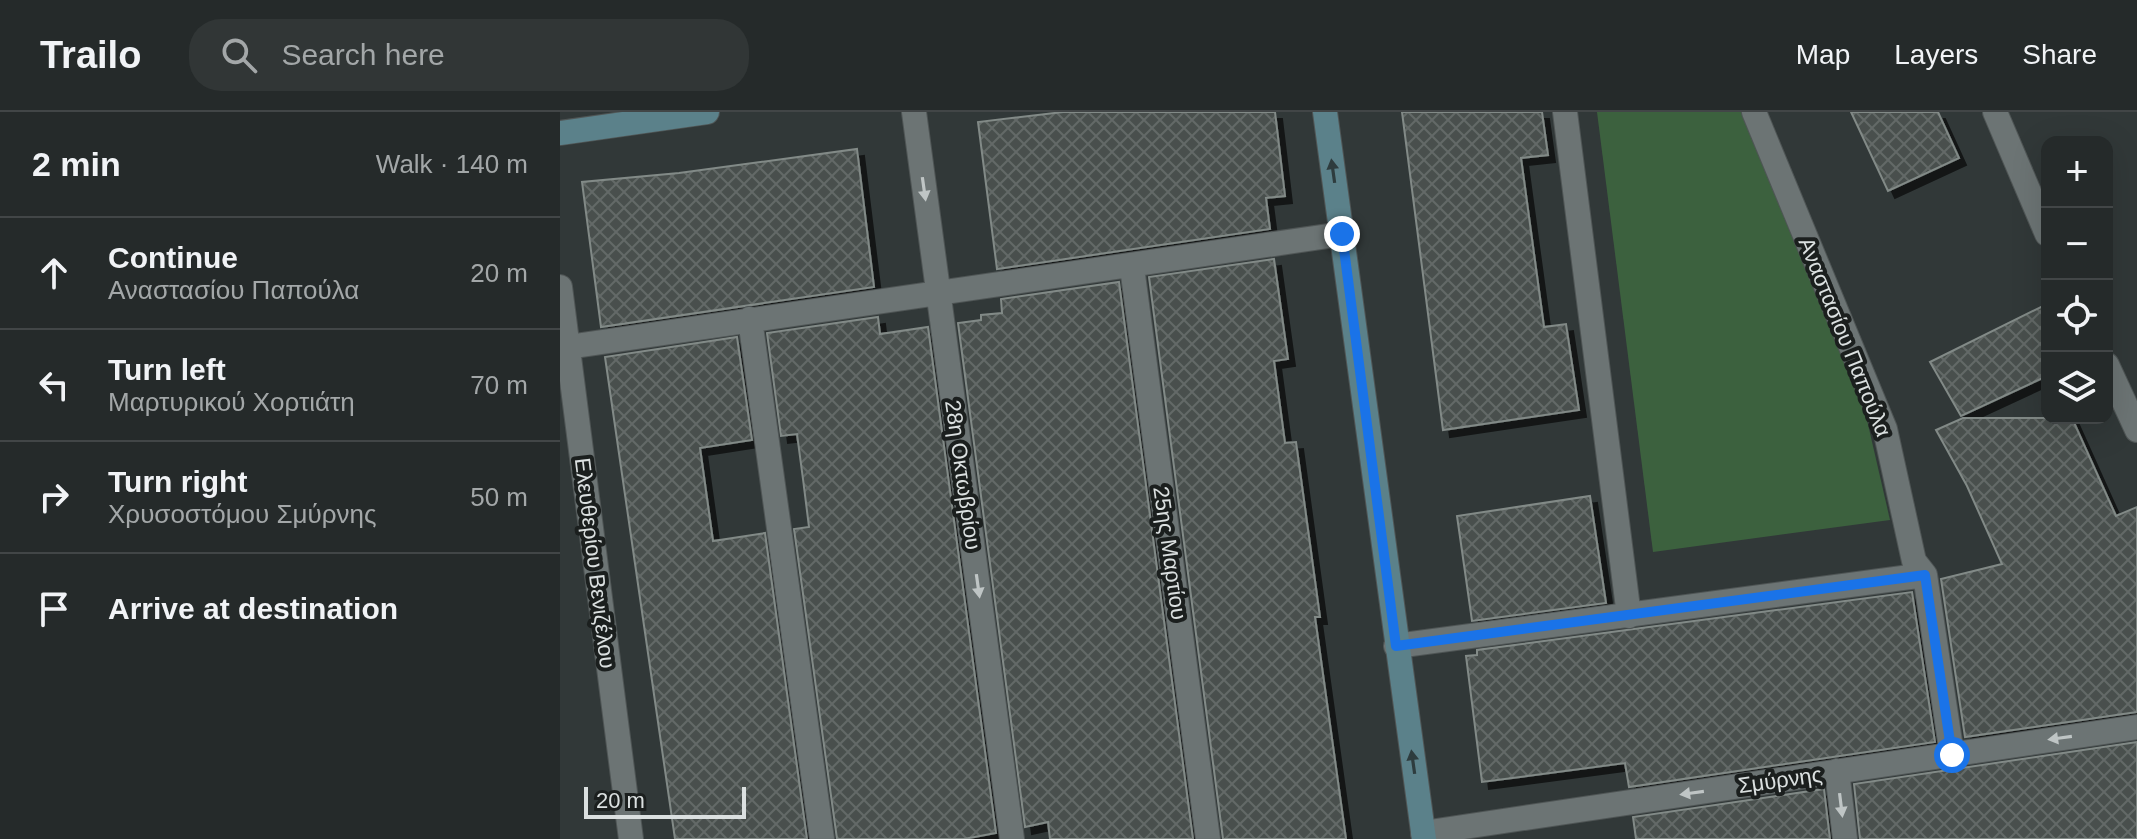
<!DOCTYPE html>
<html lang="en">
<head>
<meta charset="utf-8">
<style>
	:root { --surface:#252a2a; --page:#313636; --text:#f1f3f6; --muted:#a3a7a8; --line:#424647 }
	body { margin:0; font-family:Helvetica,sans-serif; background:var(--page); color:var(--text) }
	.controls { position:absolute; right:24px; top:24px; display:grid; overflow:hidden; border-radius:16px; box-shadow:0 8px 32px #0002 }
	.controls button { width:72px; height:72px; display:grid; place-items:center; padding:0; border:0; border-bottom:2px solid var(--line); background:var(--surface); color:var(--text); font:40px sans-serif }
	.scale { position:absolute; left:24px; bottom:20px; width:162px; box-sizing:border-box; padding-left:8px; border:4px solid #dbe0e0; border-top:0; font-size:22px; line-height:28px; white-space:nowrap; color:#dbe0e0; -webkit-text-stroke:6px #1b1f1e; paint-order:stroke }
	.stop { position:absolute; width:24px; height:24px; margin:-18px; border:6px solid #1a73e8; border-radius:50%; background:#fff }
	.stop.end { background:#1a73e8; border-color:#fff; box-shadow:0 2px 8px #0008 }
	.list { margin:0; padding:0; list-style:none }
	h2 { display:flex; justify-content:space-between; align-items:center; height:104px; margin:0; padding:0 32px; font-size:34px }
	h2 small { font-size:26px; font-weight:400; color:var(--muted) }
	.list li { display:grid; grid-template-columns:52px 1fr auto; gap:24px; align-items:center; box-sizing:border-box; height:112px; padding:0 32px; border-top:2px solid var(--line) }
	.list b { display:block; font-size:30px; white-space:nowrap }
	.list p { margin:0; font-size:26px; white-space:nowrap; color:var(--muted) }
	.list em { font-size:26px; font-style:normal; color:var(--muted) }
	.icon { flex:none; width:44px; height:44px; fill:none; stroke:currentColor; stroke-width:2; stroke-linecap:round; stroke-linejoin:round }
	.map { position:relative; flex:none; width:1577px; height:727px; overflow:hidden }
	header { display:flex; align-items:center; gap:48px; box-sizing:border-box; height:112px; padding:0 40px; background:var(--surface); border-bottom:2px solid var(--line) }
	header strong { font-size:38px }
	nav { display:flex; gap:44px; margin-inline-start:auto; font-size:28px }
	.search { width:560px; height:72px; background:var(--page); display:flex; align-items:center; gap:20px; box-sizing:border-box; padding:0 28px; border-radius:32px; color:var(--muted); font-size:30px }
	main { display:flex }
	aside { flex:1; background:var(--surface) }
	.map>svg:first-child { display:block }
	.grass { fill:#3c613e }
	.building { fill:url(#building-cross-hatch); stroke:#828a87; stroke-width:2; filter:url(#shadow) }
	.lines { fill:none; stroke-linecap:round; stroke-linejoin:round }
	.street-casing { stroke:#4f5555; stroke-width:26 }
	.secondary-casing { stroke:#4f5555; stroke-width:26 }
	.street { stroke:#6c7474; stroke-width:24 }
	.secondary { stroke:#5b818a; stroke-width:24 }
	.oneway { fill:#2e3c3e }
	.oneway2 { fill:#bfc5c5 }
	.route { stroke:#1a73e8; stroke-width:10 }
	.labels { text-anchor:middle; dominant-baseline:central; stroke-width:8; stroke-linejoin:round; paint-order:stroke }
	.street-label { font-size:22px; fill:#dbe0e0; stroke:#1b1f1e }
</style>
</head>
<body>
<header>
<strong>Trailo</strong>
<div class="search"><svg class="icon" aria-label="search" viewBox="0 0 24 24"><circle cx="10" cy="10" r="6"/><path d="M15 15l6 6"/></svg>Search here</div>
<nav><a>Map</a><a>Layers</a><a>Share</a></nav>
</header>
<main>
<aside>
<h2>2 min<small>Walk · 140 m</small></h2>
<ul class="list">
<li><svg class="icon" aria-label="ahead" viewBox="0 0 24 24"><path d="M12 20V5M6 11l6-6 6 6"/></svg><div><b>Continue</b><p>Αναστασίου Παπούλα</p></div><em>20 m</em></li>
<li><svg class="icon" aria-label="left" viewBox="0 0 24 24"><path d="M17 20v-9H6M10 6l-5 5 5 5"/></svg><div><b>Turn left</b><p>Μαρτυρικού Χορτιάτη</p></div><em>70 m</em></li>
<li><svg class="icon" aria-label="right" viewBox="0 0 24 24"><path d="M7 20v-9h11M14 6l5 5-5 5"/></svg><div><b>Turn right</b><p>Χρυσοστόμου Σμύρνης</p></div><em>50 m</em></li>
<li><svg class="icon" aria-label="arrive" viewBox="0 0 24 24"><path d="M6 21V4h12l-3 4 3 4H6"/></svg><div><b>Arrive at destination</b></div></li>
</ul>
</aside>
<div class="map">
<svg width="1577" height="727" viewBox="0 0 1577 727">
	<defs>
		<pattern id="building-cross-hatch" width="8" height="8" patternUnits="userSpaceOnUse" patternTransform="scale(2)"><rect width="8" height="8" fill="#49504e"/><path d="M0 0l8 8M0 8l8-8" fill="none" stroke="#636967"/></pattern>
		<filter id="shadow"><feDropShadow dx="7" dy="7" stdDeviation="0" flood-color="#0009"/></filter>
	</defs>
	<rect width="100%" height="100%" fill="#313838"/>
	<path class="grass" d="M1037,0h146l121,295 26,113 -237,32z"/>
	<path class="building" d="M503,0h212l10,84 -19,2 4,31 -273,40 -19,-147z
		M842,0h140l6,43 -27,3 23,169 22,-3 13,86 -136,20z
		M1291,0h87l21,46 -71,33z
		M297,37l17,138 -273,40 -19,-145 97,-9z
		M714,147l14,100 -14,2 11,82 11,-1 24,175h-5l31,222h-123l-74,-562z
		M559,170l74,557h-143l-2,-17 -23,5 -67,-504 23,-3v-5l21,-2 -1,-14z
		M1487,192v72l-86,40 -31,-54z
		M318,205l2,17 48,-7 68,506 -32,6h-127l-43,-310 15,-2 -6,-48 -6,-45 -16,2 -14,-103z
		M177,225l15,103 -52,8 13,93 52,-8 42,306h-132l-70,-482z
		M1403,306h109l44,98 21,-9v205l-172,25 -24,-158 61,-15 -35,-78 -31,-56z
		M1030,384l16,107 -134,18 -15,-105z
		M1352,480l23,150 -306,45 -4,-24 -143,19 -16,-126 11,-1v-5z
		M1577,630v97h-277l-6,-55z
		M1264,677l6,50h-194l-3,-22z"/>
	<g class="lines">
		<g class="street-casing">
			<path id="street" d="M354,0l98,727
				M1005,0l64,504
				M1194,0l131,317 29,132 11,14 27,180
				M1435,0l52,122
				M572,155l76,572
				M0,175l71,552
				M190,207l72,520
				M8,235l774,-113
				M1547,253l30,65
				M836,534l529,-71
				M1277,659l8,68
				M863,721l714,-106"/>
		</g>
		<g class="secondary-casing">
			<path id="secondary" d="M765,0l99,727
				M0,21l147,-21"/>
		</g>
		<use href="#street" class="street"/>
		<use href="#secondary" class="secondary"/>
	</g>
	<defs><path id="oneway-solid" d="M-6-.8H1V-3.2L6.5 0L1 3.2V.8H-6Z" transform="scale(2)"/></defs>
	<g class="oneway">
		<use href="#oneway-solid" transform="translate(773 59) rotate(-98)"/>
		<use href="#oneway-solid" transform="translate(853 650) rotate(-98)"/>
	</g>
	<g class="oneway2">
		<use href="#oneway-solid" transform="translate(364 77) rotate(82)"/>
		<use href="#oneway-solid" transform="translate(418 474) rotate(82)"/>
		<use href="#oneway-solid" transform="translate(1500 626) rotate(172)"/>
		<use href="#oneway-solid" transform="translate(1132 681) rotate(172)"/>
		<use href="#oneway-solid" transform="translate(1281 693) rotate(83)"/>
	</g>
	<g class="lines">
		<path class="route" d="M782,122l54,412 529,-71 27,180"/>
	</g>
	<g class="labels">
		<g class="street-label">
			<text transform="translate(1285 225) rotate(68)">Αναστασίου Παπούλα</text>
			<text transform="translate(403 363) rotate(82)">28η Οκτωβρίου</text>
			<text transform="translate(610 441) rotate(82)">25ης Μαρτίου</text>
			<text transform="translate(35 451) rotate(83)">Ελευθερίου Βενιζέλου</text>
			<text transform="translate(1220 668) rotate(-8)">Σμύρνης</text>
		</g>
	</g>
</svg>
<div class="controls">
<button>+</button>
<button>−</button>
<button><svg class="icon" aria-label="locate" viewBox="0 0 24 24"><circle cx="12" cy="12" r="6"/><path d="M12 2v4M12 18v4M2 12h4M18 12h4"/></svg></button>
<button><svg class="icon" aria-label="layers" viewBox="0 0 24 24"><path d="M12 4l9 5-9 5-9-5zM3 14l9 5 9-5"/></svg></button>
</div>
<div class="scale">20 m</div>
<div class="stop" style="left:1392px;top:643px"></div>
<div class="stop end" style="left:782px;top:122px"></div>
</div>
</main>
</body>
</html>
